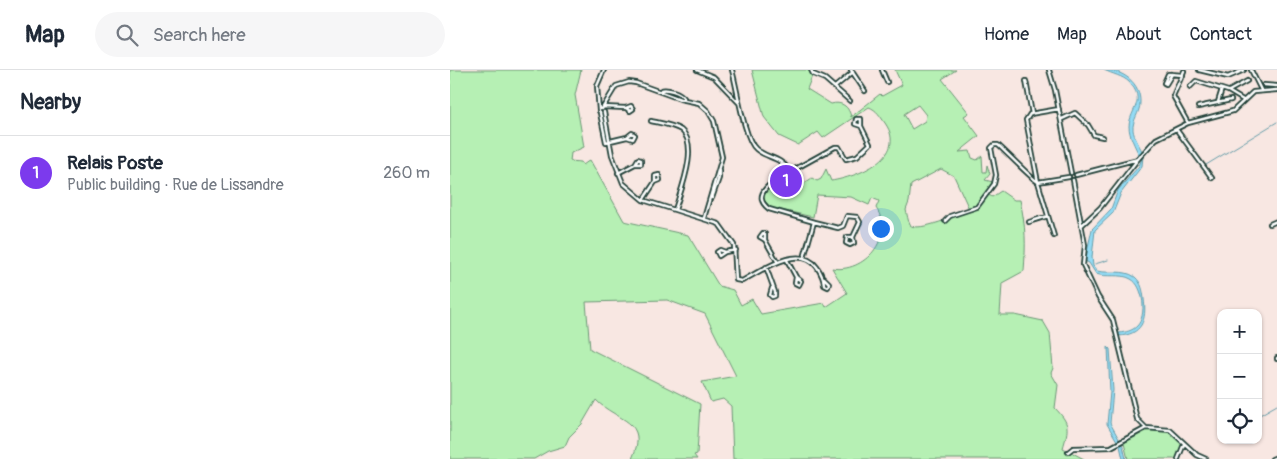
<!DOCTYPE html>
<html lang="en">
<head>
<meta charset="utf-8">
<style>
	:root { --surface:#fff; --page:#f6f6f7; --text:#1f2937; --muted:#747a83; --line:#e0e1e3; --accent:#7c3aed }
	body { margin:0; font-family:Pangolin,sans-serif; background:var(--page); color:var(--text) }
	.controls { position:absolute; right:15px; bottom:15px; display:grid; overflow:hidden; border-radius:10px; box-shadow:0 1px 4px #0004 }
	.controls button { width:45px; height:45px; display:grid; place-items:center; padding:0; border:0; border-bottom:1px solid var(--line); background:var(--surface); color:var(--text); font:25px sans-serif }
	.you { position:absolute; left:430px; top:158px; width:18px; height:18px; margin:-12px; border:4px solid #fff; border-radius:50%; background:#1a73e8; box-shadow:0 0 0 8px #1a73e833 }
	.badge { display:grid; place-items:center; width:32px; height:32px; border-radius:50%; background:var(--accent); color:#fff; font-size:16px; font-weight:700 }
	.pin { position:absolute; translate:-50% -50%; border:2px solid #fff; box-shadow:0 1px 5px #0006 }
	.list { margin:0; padding:0; list-style:none }
	h2 { display:flex; justify-content:space-between; align-items:center; height:65px; margin:0; padding:0 20px; font-size:21px }
	h2 small { font-size:16px; font-weight:400; color:var(--muted) }
	.list li { display:grid; grid-template-columns:32px 1fr auto; gap:15px; align-items:center; box-sizing:border-box; height:75px; padding:0 20px; border-top:1px solid var(--line) }
	.list b { display:block; font-size:19px; white-space:nowrap }
	.list p { margin:0; font-size:16px; white-space:nowrap; color:var(--muted) }
	.list em { font-size:16px; font-style:normal; color:var(--muted) }
	.icon { flex:none; width:28px; height:28px; fill:none; stroke:currentColor; stroke-width:2; stroke-linecap:round; stroke-linejoin:round }
	.map { position:relative; flex:none; width:827px; height:389px; overflow:hidden }
	header { display:flex; align-items:center; gap:30px; box-sizing:border-box; height:70px; padding:0 25px; background:var(--surface); border-bottom:1px solid var(--line) }
	header strong { font-size:24px }
	nav { display:flex; gap:28px; margin-inline-start:auto; font-size:18px }
	.search { width:350px; height:45px; background:var(--page); display:flex; align-items:center; gap:12px; box-sizing:border-box; padding:0 18px; border-radius:28px; color:var(--muted); font-size:19px }
	main { display:flex }
	aside { flex:1; background:var(--surface) }
	.map>svg:first-child { display:block }
	.green { fill:#b6f0b4; stroke:#6a9674; fill-rule:evenodd }
	.water { fill:#93dbf5; stroke:#659ca8 }
	.lines { fill:none; stroke-linecap:round; stroke-linejoin:round }
	.stream { stroke:#659ca8; stroke-width:1 }
	.minor-casing { stroke:#1f3d34; stroke-width:6 }
	.minor { stroke:#fff; stroke-width:2.5 }
</style>
</head>
<body>
<header>
<strong>Map</strong>
<div class="search"><svg class="icon" aria-label="search" viewBox="0 0 24 24"><circle cx="10" cy="10" r="6"/><path d="M15 15l6 6"/></svg>Search here</div>
<nav><a>Home</a><a>Map</a><a>About</a><a>Contact</a></nav>
</header>
<main>
<aside>
<h2>Nearby<small></small></h2>
<ul class="list">
<li><span class="badge">1</span><div><b>Relais Poste</b><p>Public building · Rue de Lissandre</p></div><em>260 m</em></li>
</ul>
</aside>
<div class="map">
<svg width="827" height="389" viewBox="0 0 827 389">
	<rect width="100%" height="100%" fill="#f8e7e2"/>
	<filter id="ink" filterUnits="userSpaceOnUse"><feTurbulence type="fractalNoise" baseFrequency=".02" numOctaves="2"/><feDisplacementMap in="SourceGraphic" scale="10" xChannelSelector="R" yChannelSelector="G"/><feConvolveMatrix kernelMatrix="1 2 1 2 8 2 1 2 1" color-interpolation-filters="sRGB"/></filter>
	<g filter="url(#ink)">
		<path class="green" d="M0,0h131l-6,25 9,52 -13,6 -1,8 11,1 2,3 7,-5 34,61 64,14 31,51 14,4 8,15 11,-6 9,15 63,-11 2,4 21,-14 -15,-25c32,6 64,-31 44,-60l3,-7 -7,-3 -3,7 -18,-8 -34,-2 -4,22 -41,-9 -9,-9 2,-9 15,-11 1,8 12,-1 4,2 15,-10 5,3 4,-2 5,-10 5,12c26,-4 78,-24 54,-58 -5,-7 -8,-13 -16,-16l-46,31 -5,-6 -20,13 -19,-9 -15,-19 -12,-47h57l3,6 -5,13 24,15c10,-3 18,2 20,13l29,-23 2,2 20,-11 -7,-15h61l-14,9 27,34 -5,3 15,20 -20,16 11,-1 2,7 5,2 5,-4 1,16h3l1,-7 3,9 -5,6 8,2 -7,11 6,4 9,-6 13,9h6c6,28 6,43 4,71l-22,12 -2,32h15l28,6 7,12 3,35 -2,5 7,12 -3,23c15,16 14,19 8,40l21,11h-351l-2,-53 -8,-7 -12,3 -9,-20 34,-6 -31,-62 -38,-14 -81,2 4,47 110,55 -3,50 -3,1 3,4h-65c18,-40 -15,-37 -36,-59l-14,24 -13,13 -4,9 -17,5 -14,8h-84zM468,35l8,10 -1,6 -13,8 -8,-15zM491,99l13,7 16,35c-10,3 -52,22 -60,14 -2,-4 -3,-11 -4,-15l3,-8 2,-17z
			M702,359l18,2 13,12 -6,16h-49l-4,-16 20,-13z"/>
		<path class="water" d="M654,0c19,0 37,13 36,33 0,10 -8,17 -7,27 1,7 6,15 9,21l-3,4c-4,-9 -10,-19 -10,-29 1,-17 18,-25 0,-44 -6,-6 -17,-8 -25,-12z
			M693,86l-1,10 -21,27 -8,20 -18,17 -3,27 1,9 4,5c12,3 27,-2 38,6 7,6 8,14 9,22 3,21 -2,36 -26,37l1,-3c7,-1 13,-2 18,-7 10,-10 7,-40 -6,-47 -10,-6 -24,-1 -35,-5l-7,-11 -4,-2 7,-32 19,-20 7,-19 21,-24z
			M658,277l2,2 3,41 -3,33 13,23 3,13h-3l-3,-13 -13,-22 3,-32z"/>
		<g class="lines">
			<path class="stream" d="M756,95l71,-43
				M645,194l13,-4
				M808,346l19,-11"/>
			<g class="minor-casing">
				<path id="minor" d="M247,0l17,7 25,26
					M282,0c5,17 12,69 24,79 10,9 24,8 32,20v4c-13,7 -39,21 -19,36l45,13 -10,36
					M361,0l2,4 12,5 25,22
					M401,0l14,21
					M432,0l5,12
					M599,0l6,20 16,83
					M749,0l29,7 16,-7
					M801,0l10,20
					M734,1l-11,25 15,27
					M722,4l-6,10 -2,-1 4,-9h2l13,1
					M576,11l6,33
					M814,15l13,1
					M385,17l18,-15
					M740,17l6,-6 32,10 15,9
					M211,20c6,-2 19,2 23,8
					M779,21l18,-10
					M768,32l4,-13
					M153,37l23,1 5,-2 2,3 -3,2 -4,-3
					M748,37l33,-7
					M152,39l14,-23 13,-4 7,1 44,16 19,4 9,8 6,10 8,36 -18,61
					M149,41l-2,-25 7,-16
					M154,42l8,43 11,28 20,17 76,24 15,21 2,35 6,1c19,-10 57,-38 75,-14 4,6 7,11 7,18l4,2 1,-4 -5,-5
					M150,43l6,29 21,-5 5,-4 3,2 -2,4 -6,-2
					M612,49l13,-6 13,12 6,10 9,2
					M201,51c9,2 22,4 30,9 19,15 -1,62 -6,80
					M726,59l36,49
					M168,103l17,-9 3,-5 3,1v4h-6
					M338,103l47,-26h4l7,12 11,-3 13,-12 -9,-18 -6,-2 1,-5h5v7
					M626,105l62,-16
					M331,107v-14
					M623,110l12,65 -2,20 15,32 15,23 24,99 9,9 24,2 27,25 9,4
					M588,112l31,-5
					M262,128l7,-20v-8
					M193,130l12,-18v-6l4,-1 1,5 -5,2
					M495,151l5,-5 27,-9 17,-23 2,-9 -5,-27 3,-3h4c7,6 36,36 40,37
					M364,152l24,6 5,-2 4,-10 10,1 3,5 -7,15 1,6 -4,2 -4,-2 1,-6h6
					M579,152l19,-6
					M820,154l7,-3
					M632,155l18,-17 38,-49 18,-20 32,-16 45,-12 20,-19 24,-2
					M604,166l-16,-54 -12,-62 4,-6 29,-5
					M315,170v-6l-2,-1 -3,4 5,3 12,21
					M275,182l-6,4 -2,-4 3,-2 5,2 11,-2
					M337,190l9,17 5,4 -2,4 -4,-2 1,-6
					M316,197l9,25v4l-3,1 -2,-2 2,-7
					M827,288v1
					M618,382l5,-4 38,-1 35,-19
					M728,389l6,-15
					M822,389l5,-2"/>
			</g>
			<use href="#minor" class="minor"/>
		</g>
	</g>
</svg>
<div class="controls">
<button>+</button>
<button>−</button>
<button><svg class="icon" aria-label="locate" viewBox="0 0 24 24"><circle cx="12" cy="12" r="6"/><path d="M12 2v4M12 18v4M2 12h4M18 12h4"/></svg></button>
</div>
<div class="you"></div>
<div class="pin badge" style="left:336px;top:111px">1</div>
</div>
</main>
</body>
</html>
